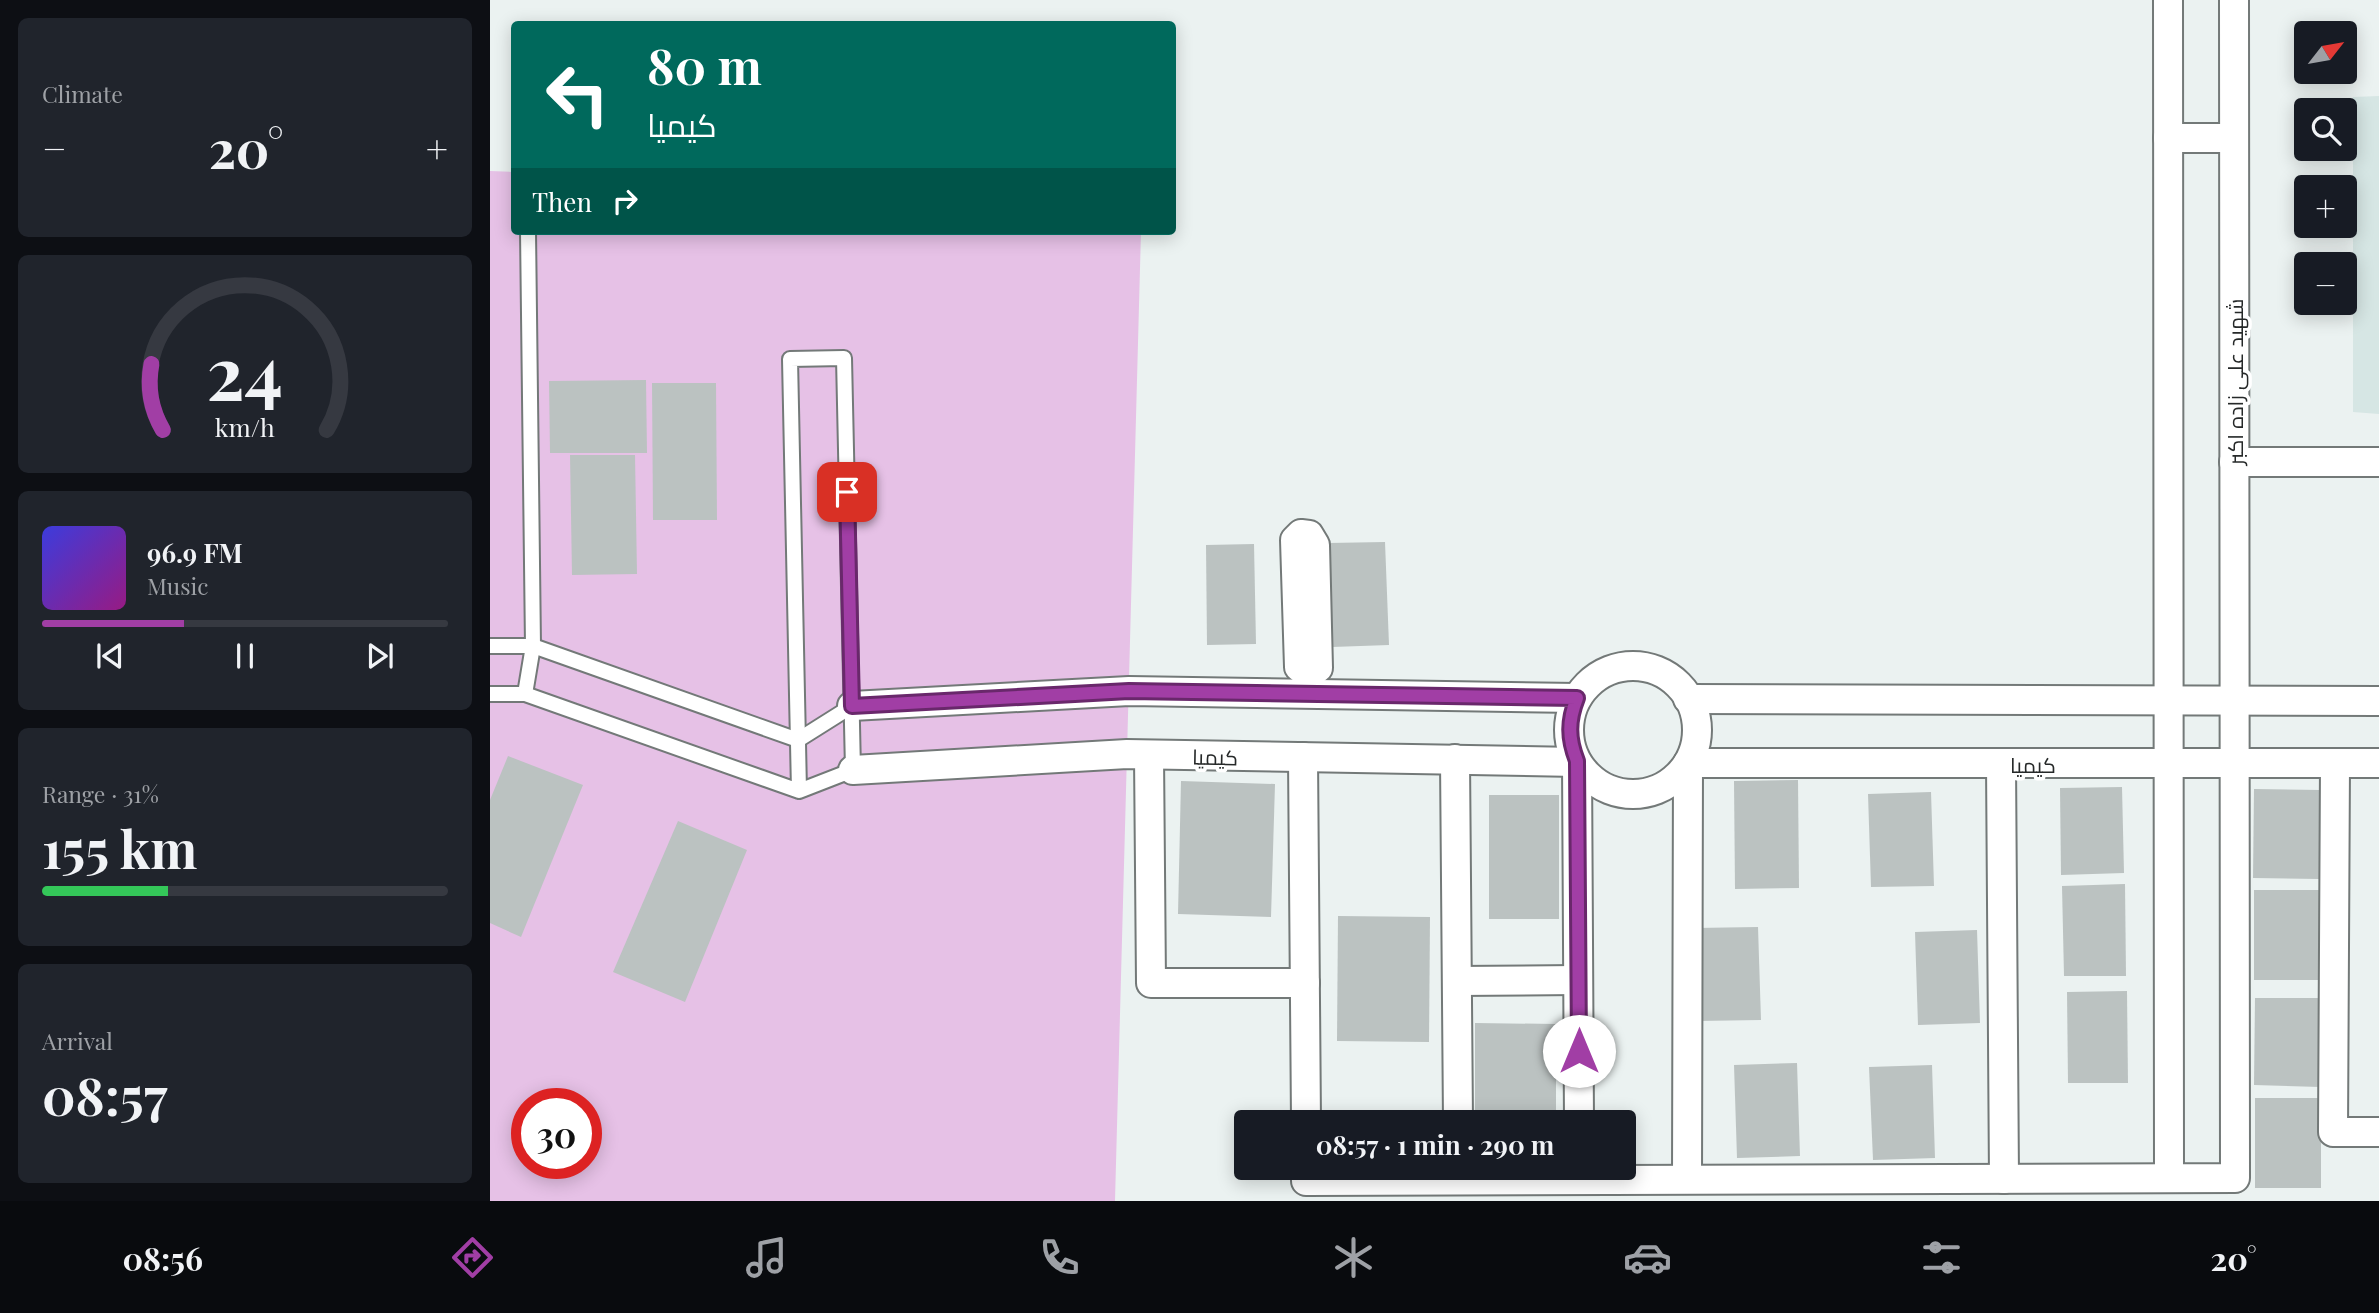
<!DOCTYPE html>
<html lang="en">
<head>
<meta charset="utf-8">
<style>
  :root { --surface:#171b24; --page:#20242c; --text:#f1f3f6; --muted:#9ea1a6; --line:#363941; --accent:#a13ea5 }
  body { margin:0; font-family:"Playfair Display",Cairo,serif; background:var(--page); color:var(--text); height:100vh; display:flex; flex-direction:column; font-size:26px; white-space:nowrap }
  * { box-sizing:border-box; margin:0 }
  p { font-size:23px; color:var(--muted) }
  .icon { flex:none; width:38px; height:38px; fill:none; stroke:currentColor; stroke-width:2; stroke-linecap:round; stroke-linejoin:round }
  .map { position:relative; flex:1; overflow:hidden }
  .drawer { display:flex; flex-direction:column; gap:18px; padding:18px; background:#0d0f14; width:490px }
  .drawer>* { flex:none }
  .banner { position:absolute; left:21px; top:21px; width:665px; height:214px; border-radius:7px; box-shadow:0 4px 18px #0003; background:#00695c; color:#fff; overflow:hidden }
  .needle { width:46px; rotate:59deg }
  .buttons { position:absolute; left:1804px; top:21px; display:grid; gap:14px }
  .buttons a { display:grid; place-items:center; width:63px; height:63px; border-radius:7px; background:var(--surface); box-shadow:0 4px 18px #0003; font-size:35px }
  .speed { position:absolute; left:21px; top:1088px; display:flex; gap:14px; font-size:35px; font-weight:700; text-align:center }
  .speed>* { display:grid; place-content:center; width:91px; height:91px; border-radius:50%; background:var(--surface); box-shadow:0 4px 18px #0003; line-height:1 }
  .speed .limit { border:10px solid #d22; background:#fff; color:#111 }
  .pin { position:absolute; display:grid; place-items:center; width:60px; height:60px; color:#fff; margin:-30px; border-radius:14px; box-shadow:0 4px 10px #0006 }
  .me { position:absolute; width:77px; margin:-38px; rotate:0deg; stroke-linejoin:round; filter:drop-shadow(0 0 5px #0008) }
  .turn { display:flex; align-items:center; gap:24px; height:147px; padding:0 21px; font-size:32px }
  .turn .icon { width:91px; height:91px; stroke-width:2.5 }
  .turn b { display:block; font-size:49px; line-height:60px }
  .then { display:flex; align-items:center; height:66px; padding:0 21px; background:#0003; gap:14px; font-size:26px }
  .big { font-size:52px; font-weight:700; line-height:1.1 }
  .drawer .widget { flex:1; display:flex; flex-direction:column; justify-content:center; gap:10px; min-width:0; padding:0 24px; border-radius:10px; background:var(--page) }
  .drawer .dial { align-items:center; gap:0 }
  .dial svg { height:182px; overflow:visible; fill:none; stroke:var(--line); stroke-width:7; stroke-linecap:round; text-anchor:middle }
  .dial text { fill:var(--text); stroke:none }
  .song { display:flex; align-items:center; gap:21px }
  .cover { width:84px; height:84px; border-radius:10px; background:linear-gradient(135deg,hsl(240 70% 55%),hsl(310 70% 35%)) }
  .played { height:7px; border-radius:4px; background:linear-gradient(90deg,var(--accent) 35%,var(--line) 35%) }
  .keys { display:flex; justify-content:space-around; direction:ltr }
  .heat { display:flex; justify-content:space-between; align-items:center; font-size:38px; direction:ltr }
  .charge { height:10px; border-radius:5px; background:linear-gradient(90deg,#34c759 31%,var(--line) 0) }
  .trip { position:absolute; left:744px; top:1110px; width:402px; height:70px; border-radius:7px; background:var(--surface); box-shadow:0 4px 18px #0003; font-weight:700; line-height:70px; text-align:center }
  .tabs { display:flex; height:112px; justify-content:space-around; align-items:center; background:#090b0e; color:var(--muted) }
  .tabs .icon { width:49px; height:49px }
  .tabs .active { color:var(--accent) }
  .tabs b { font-size:32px; color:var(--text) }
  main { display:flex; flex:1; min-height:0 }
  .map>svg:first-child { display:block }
  .built { fill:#d6e6e4 }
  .green { fill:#e6c1e6; fill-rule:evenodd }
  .building { fill:#bbc2c1 }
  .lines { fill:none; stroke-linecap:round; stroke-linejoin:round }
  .service-casing { stroke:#737978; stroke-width:18 }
  .minor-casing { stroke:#737978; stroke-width:32 }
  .service { stroke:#fff; stroke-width:14 }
  .minor { stroke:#fff; stroke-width:28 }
  .route-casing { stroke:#69286b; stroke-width:18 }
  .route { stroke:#a13ea5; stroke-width:12 }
  .labels { text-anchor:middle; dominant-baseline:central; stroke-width:7; stroke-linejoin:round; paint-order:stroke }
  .street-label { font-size:21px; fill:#262929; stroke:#fff }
</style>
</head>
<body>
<main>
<section class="drawer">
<div class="widget"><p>Climate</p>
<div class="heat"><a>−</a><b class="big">20°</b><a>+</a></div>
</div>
<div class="widget dial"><svg viewBox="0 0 100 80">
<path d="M14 69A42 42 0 1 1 86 69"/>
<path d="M14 69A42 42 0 0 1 9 40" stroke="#a13ea5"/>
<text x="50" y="56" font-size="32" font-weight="700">24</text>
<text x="50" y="72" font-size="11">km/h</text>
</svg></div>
<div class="widget">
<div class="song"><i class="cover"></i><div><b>96.9 FM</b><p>Music</p></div></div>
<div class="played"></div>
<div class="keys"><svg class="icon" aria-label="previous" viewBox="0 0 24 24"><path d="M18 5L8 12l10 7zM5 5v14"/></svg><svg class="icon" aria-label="pause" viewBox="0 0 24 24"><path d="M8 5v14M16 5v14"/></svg><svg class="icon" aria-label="next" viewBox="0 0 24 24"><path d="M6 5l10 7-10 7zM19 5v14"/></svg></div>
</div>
<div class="widget"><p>Range · 31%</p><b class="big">155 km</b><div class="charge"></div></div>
<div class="widget"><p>Arrival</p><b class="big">08:57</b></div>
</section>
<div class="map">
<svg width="1889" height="1201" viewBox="0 0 1889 1201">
  <rect width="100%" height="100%" fill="#ebf2f1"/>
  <!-- built -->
  <path class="built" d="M1889 96V414L1863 412V97Z"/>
  <!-- green -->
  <path class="green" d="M0 171 24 172V231H651L625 1201H0ZM37 1104H96V1164H37Z"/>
  <!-- building -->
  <g class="building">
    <path d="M156 380 157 453H60L59 381Z"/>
    <path d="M162 383H226L227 520H163Z"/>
    <path d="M80 455H145L147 574 82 575Z"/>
    <path d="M895 542 899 645 842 647 838 543Z"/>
    <path d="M764 544 766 644 717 645 716 545Z"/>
    <path d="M18 756 93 785 31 937 0 923V800Z"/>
    <path d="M1308 780 1309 888 1245 889 1244 781Z"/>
    <path d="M691 781 785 784 781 917 688 914Z"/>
    <path d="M1632 787 1634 873 1571 875 1570 788Z"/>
    <path d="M1764 789 1830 790 1829 879 1763 878Z"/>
    <path d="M1441 792 1444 886 1381 887 1378 794Z"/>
    <rect x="999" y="795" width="70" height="124"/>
    <path d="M188 821 257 850 195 1002 123 972Z"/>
    <path d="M1635 884 1636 976H1574L1572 886Z"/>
    <rect x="1764" y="890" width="66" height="90"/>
    <path d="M848 916 940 917 939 1042 847 1041Z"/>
    <path d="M1268 927 1271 1020 1208 1021 1205 928Z"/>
    <path d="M1487 930 1490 1023 1428 1025 1425 932Z"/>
    <path d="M1637 991 1638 1083H1578L1577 992Z"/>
    <path d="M1765 998H1831L1830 1087 1764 1085Z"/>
    <path d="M985 1023 1066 1024V1122H985Z"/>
    <path d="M1307 1063 1310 1156 1247 1158 1244 1065Z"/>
    <path d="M1442 1065 1445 1158 1383 1160 1379 1067Z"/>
    <rect x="1765" y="1098" width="66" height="90"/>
  </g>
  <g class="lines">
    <defs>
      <g id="service">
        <path d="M0 646H43L308 740 362 706"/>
        <path d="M0 694H35L309 791 363 770 354 358 300 359 309 791"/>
        <path d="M35 694 43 646 38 231"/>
      </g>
      <g id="minor">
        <path d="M1678 0 1679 1178"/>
        <path d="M1678 138H1744"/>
        <path d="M1744 462H1889"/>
        <path d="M811 534 819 535 825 545 828 668 819 675 809 667 805 540Z"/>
        <circle cx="1143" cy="730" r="64"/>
        <path d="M1198 699 1889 701"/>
        <path d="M362 706 639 691 1087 698"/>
        <path d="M659 755 661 983H815"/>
        <path d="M813 757 816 1122"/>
        <path d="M965 759 968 1122"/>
        <path d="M1511 763 1514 1179"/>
        <path d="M1845 764 1843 1132H1889"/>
        <path d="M363 770 637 754 1087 762 1089 1122"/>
        <path d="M967 981 1088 980"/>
        <path d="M816 1167V1181L1745 1178 1744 0"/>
        <path d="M1197 1179 1198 763H1889"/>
      </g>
    </defs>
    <!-- service casing -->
    <use href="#service" class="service-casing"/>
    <!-- minor casing -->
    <use href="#minor" class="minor-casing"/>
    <!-- service -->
    <use href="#service" class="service"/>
    <!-- minor -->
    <use href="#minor" class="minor"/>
  </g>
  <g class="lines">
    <defs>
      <path id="route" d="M357 492 362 706 639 691 1087 698C1078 721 1078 738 1087 761L1089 1051"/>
    </defs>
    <!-- route casing -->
    <use href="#route" class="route-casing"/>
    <!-- route -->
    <use href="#route" class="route"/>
  </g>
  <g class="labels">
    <!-- street labels -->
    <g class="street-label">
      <text transform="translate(1744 382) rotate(-90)">شهید علی زاده اکبر</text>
      <text transform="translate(725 756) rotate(1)">کیمیا</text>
      <text x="1543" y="764">کیمیا</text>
    </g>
  </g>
</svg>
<div class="buttons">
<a><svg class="needle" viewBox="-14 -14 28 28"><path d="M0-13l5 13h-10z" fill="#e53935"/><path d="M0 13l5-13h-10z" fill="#9ea1a6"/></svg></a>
<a><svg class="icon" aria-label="search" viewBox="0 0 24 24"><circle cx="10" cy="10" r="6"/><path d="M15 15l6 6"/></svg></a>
<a>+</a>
<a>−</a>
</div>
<div class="speed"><div class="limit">30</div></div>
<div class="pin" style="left:357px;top:492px;background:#d93025"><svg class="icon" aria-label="arrive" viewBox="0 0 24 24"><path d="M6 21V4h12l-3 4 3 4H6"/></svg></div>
<svg class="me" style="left:1089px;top:1051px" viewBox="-20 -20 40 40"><circle r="19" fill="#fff"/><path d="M0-13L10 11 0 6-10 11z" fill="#a13ea5"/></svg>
<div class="trip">08:57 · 1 min · 290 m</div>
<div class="banner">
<div class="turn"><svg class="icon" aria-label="left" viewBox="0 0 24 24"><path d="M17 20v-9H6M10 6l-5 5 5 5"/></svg><div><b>80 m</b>کیمیا</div></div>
<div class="then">Then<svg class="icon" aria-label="right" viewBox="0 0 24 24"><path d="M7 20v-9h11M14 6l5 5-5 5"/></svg></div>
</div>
</div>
</main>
<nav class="tabs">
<b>08:56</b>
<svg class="icon active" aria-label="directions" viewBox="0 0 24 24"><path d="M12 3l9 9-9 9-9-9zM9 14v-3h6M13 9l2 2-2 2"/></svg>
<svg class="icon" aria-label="music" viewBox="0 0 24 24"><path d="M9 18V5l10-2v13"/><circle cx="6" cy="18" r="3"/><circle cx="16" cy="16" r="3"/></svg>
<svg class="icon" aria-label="phone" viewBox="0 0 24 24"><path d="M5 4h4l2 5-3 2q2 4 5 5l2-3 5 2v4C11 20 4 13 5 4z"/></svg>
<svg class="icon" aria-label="climate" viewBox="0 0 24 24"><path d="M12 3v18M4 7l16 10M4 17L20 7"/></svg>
<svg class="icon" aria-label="car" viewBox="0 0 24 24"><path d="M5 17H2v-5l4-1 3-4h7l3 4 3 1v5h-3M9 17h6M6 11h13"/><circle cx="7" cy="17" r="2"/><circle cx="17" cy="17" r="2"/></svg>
<svg class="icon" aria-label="filters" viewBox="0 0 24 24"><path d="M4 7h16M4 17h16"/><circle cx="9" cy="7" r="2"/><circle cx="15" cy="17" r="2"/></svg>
<b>20°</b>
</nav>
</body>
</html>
